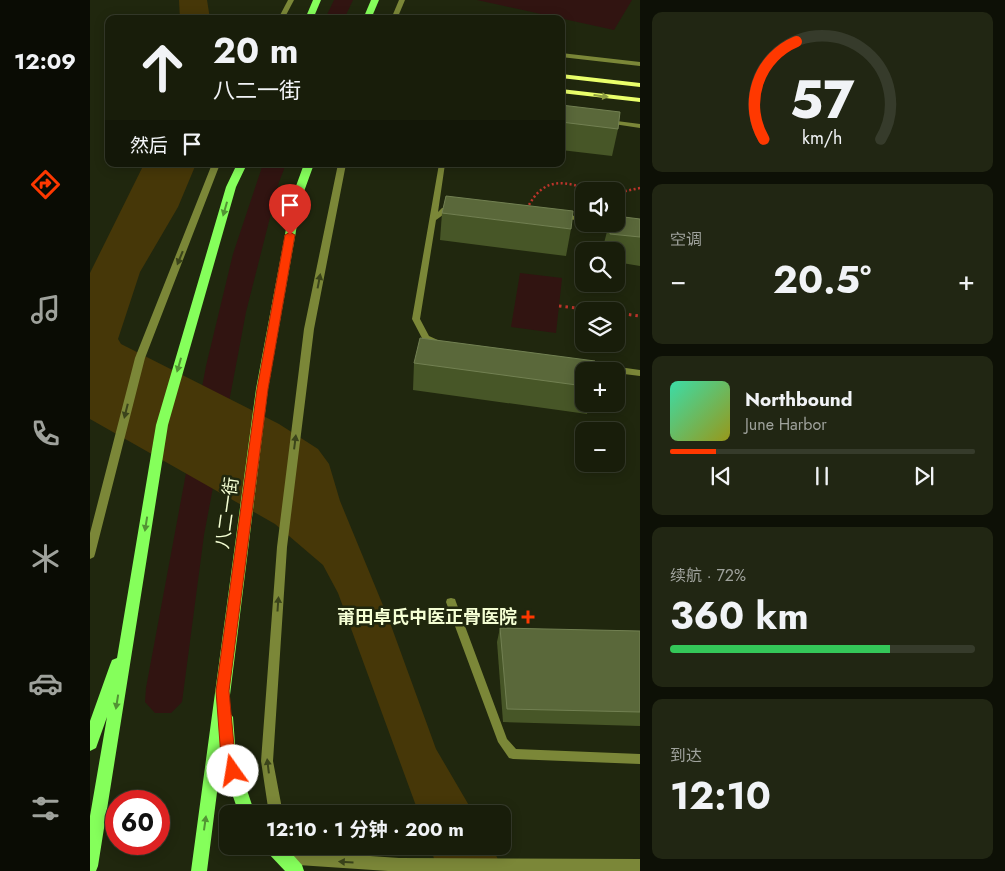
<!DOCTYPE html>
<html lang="zh">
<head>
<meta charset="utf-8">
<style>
  :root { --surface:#181d0a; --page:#212613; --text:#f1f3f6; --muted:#9fa29c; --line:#363b2b; --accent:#ff3800 }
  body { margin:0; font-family:Jost,"Noto Sans SC",sans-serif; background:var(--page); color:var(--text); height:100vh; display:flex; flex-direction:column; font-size:19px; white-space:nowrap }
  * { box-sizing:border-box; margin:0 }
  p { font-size:16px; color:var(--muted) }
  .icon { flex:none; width:28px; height:28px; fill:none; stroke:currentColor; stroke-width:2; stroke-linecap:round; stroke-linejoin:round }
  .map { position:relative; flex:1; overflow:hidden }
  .sheet { display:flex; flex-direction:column; gap:12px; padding:12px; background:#0d1006; width:365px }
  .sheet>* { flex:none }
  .banner { position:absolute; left:15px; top:15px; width:460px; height:152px; border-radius:10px; box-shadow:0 2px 12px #0003,0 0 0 1px var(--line); background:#181d0a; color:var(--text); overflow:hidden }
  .buttons { position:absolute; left:485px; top:182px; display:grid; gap:10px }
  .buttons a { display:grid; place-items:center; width:50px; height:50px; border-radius:10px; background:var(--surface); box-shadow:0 2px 12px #0003,0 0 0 1px var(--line); font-size:25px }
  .speed { position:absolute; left:15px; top:790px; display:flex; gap:10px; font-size:25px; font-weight:700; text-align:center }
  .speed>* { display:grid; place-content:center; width:65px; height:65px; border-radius:50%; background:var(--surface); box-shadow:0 2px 12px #0003,0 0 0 1px var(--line); line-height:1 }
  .speed .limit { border:8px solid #d22; background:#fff; color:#111 }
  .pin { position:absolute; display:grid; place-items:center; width:42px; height:42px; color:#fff; margin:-51px -21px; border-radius:50% 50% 50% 0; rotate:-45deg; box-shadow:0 0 5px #0007 }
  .pin .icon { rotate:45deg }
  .me { position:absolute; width:55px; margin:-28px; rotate:347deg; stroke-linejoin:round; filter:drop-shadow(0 0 4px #0008) }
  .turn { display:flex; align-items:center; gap:18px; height:105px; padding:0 25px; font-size:22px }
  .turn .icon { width:65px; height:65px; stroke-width:2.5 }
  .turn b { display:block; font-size:35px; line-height:42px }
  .then { display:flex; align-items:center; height:48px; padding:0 25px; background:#0003; gap:10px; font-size:19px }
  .big { font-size:38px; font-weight:700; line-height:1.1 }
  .sheet .tile { flex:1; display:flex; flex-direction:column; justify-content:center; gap:8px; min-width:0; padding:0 18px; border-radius:10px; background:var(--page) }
  .sheet .dial { align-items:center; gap:0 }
  .dial svg { height:130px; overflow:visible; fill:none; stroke:var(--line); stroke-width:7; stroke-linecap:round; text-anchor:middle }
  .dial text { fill:var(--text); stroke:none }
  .song { display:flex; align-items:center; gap:15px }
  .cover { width:60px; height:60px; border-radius:8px; background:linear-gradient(135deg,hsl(160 70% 55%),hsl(60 70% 35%)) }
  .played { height:5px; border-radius:2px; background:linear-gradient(90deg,var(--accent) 15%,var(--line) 15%) }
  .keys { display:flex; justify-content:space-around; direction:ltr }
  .heat { display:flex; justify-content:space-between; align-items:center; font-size:28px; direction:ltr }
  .charge { height:8px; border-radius:4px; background:linear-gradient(90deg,#34c759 72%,var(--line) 0) }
  .trip { position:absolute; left:129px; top:805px; width:292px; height:50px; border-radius:10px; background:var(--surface); box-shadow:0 2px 12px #0003,0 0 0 1px var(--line); font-weight:700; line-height:50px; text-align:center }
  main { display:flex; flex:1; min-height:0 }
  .tab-bar { display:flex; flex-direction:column; width:90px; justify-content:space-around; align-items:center; background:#0a0c04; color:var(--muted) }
  .tab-bar .icon { width:35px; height:35px }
  .tab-bar .selected { color:var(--accent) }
  .tab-bar b { font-size:22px; color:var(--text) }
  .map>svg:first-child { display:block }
  .green { fill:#311411 }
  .water { fill:#463708 }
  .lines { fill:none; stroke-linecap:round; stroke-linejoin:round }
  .path-far1 { stroke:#bc342b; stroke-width:2.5; stroke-dasharray:2 2.5; stroke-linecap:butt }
  .path { stroke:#bc342b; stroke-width:3; stroke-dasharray:2.5 4; stroke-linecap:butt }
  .lane { fill:#7b8738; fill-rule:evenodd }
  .street { fill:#7b8738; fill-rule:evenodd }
  .secondary { fill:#eaff6b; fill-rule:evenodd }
  .primary { fill:#85ff5b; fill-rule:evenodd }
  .wall { fill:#475627 }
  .building { fill:#5a683a; stroke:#728052 }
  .oneway { fill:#8f9e41 }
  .oneway2 { fill:#529334 }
  .oneway3 { fill:#3b441b }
  .route { fill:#ff3800; stroke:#a62400 }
  .poi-dot { fill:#ff3800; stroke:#20270e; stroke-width:2 }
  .labels { text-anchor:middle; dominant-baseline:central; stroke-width:5; stroke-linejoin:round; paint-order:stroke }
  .street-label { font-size:18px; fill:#f5ffd4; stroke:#20270e }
  .poi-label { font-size:18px; font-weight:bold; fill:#f5ffd4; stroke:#20270e; text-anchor:end }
</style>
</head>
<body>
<main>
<nav class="tab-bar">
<b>12:09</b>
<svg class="icon selected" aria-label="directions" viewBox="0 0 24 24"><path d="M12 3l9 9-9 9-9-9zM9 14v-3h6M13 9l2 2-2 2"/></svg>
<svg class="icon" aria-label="music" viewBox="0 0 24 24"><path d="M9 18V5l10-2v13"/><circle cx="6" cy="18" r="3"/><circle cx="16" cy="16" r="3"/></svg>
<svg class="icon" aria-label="phone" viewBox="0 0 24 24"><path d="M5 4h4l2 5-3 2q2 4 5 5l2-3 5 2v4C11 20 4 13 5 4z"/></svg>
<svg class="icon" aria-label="climate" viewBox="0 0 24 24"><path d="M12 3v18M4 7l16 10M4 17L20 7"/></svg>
<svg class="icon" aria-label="car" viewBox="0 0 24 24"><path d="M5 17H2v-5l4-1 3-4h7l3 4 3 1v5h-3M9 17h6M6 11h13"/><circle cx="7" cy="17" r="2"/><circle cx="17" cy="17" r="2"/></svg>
<svg class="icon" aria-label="filters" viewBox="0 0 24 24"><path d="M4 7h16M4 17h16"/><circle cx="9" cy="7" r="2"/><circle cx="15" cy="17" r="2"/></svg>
</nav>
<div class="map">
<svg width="550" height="871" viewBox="0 0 550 871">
  <rect width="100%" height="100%" fill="#20270e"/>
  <!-- green -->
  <g class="green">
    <path d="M244 0H263L254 19H235Z"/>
    <path d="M387 0H542L524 30Z"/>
    <path d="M173 164H196L189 182 156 312 114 535 92 702 81 713H65L55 702 56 688 116 366 143 254Z"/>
    <path d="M430 273 472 278 466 333 421 327Z"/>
  </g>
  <!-- water -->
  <g class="water">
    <path d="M89 0H117L120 19H90Z"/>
    <path d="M54 164H106L88 207 50 272 28 339 31 344 189 424 228 449 239 464 250 501 299 620 346 749 384 814H329L248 593 233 565 185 524 0 419V273Z"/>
    <path d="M340 846H402L413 871H348Z"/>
  </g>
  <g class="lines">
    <!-- path-far1 -->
    <g class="path-far1">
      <path d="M526 193 550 188"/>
      <path d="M437 209C454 174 476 182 505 191"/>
    </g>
    <!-- path -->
    <g class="path">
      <path d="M469 306 513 311"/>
      <path d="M526 313 550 316"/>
    </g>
    <!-- lane -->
    <g class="lane">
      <path d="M471 53 550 62V66L471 57Z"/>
      <path d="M519 120 550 124V128L517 123V121Z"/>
      <path d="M349 164H355L348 212 352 208 362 207 366 209 365 211 357 212 346 220 330 319 339 336 350 341 351 343 347 346 333 340 322 319Z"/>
      <path d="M469 214 494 217V221L469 218Z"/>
      <path d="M493 362 550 370V376L526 373V371H516L490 367 489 365 490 363Z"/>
      <path d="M361 598 365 599 366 602 417 739 426 749 550 754V764L423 759 419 758 408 742 356 602 357 599Z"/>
    </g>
    <!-- street -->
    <g class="street">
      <path d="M198 0H204L194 19H188Z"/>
      <path d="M309 0H315L307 19H301Z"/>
      <path d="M122 164H130L55 358 5 554 4 557 0 559V533L45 358Z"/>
      <path d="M248 164H256L224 329 197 547 183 761 193 814H179L171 761 187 547 214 329Z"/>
      <path d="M193 850 309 858 550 859V871H298L193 864 188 862 186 857 188 852Z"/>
    </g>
    <!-- secondary -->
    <g class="secondary">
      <path d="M471 74 550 83V87L471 78Z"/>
      <path d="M471 89 550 98V102L471 93Z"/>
    </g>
    <!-- primary -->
    <g class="primary">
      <path d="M223 0H231L223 19H215Z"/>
      <path d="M281 0H289L281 19H273Z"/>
      <path d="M147 164H157L146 187 78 425 8 866 6 871H0V816L17 717 6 748 0 751V721L20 665 22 660 27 658 66 425 136 187Z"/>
      <path d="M214 164H224L212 197 178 389 138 711 143 717 146 757 165 814H149L131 761 117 871H101L166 389 202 197Z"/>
      <path d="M175 846H195L212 865 214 871H195L177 852Z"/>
    </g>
  </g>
  <!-- wall -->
  <g class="wall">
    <path d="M471 105 528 129 522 156 471 150Z"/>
    <path d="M352 213 481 229 476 256 350 240Z"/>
    <path d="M550 219V266L526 262V251H514V243L519 224H526Z"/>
    <path d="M324 363 494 371V404H499L497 414 323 390Z"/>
    <path d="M410 628 550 631V726L413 722 407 642Z"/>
  </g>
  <!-- building -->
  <g class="building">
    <path d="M471 105 530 112 528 129 471 122Z"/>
    <path d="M356 196 483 211 481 229 352 213Z"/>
    <path d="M526 216 550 219V237L520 234V224H526Z"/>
    <path d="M330 338 505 361V371H494V386L324 363Z"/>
    <path d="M410 628 550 631V712L417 709Z"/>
  </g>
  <!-- one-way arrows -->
  <defs><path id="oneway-solid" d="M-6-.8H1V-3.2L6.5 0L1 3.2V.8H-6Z" transform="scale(1.25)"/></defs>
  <use class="oneway" href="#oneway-solid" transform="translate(511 96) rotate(7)"/>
  <g class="oneway2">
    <use href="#oneway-solid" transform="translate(135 209) rotate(106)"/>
    <use href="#oneway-solid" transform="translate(89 365) rotate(106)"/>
    <use href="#oneway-solid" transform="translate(56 524) rotate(99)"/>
    <use href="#oneway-solid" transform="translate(27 702) rotate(99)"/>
    <use href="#oneway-solid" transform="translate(115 823) rotate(-82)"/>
  </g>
  <g class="oneway3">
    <use href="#oneway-solid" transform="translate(90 258) rotate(112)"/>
    <use href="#oneway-solid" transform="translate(229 281) rotate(-79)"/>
    <use href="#oneway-solid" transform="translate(36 411) rotate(104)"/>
    <use href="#oneway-solid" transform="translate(205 442) rotate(-83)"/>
    <use href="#oneway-solid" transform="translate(188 604) rotate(-86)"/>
    <use href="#oneway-solid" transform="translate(178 766) rotate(-97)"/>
    <use href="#oneway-solid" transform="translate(256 862) rotate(-177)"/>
  </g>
  <!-- route -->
  <path class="route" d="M200 232 205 235 178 389 139 691 145 757 150 771 148 776 143 778 137 776 131 757 126 691 167 389 195 235Z"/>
  <!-- markers -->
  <path class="poi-dot" d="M435.5 609.5h5v5h5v5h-5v5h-5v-5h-5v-5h5z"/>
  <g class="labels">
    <!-- street labels -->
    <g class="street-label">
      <text transform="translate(137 513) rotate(-82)">八二一街</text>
    </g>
    <!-- poi labels -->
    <g class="poi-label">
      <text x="427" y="617">莆田卓氏中医正骨医院</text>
    </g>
  </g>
</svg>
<div class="buttons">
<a><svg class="icon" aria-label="sound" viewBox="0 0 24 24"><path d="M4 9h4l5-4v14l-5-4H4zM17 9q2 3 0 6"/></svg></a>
<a><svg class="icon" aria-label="search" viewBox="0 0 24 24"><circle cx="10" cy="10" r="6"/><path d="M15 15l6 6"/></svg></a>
<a><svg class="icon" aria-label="layers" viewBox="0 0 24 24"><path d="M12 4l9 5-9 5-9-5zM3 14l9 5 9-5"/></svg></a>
<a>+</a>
<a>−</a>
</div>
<div class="speed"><div class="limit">60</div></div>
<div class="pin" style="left:200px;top:235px;background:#d93025"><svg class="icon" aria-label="arrive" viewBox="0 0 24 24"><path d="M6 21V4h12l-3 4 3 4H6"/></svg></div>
<svg class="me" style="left:143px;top:771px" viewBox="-20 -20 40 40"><circle r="19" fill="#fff"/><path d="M0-13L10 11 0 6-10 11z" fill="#ff3800"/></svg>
<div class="trip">12:10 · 1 分钟 · 200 m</div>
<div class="banner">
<div class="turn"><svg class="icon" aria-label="ahead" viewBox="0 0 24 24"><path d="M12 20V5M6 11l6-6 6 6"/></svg><div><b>20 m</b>八二一街</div></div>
<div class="then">然后<svg class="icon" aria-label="arrive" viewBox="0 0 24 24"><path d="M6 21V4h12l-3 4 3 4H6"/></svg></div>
</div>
</div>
<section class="sheet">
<div class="tile dial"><svg viewBox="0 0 100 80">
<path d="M14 69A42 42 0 1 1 86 69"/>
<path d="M14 69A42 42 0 0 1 34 9" stroke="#ff3800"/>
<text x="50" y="56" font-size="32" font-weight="700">57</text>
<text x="50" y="72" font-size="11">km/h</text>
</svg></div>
<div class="tile"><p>空调</p>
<div class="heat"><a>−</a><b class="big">20.5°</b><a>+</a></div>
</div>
<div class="tile">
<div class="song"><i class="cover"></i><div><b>Northbound</b><p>June Harbor</p></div></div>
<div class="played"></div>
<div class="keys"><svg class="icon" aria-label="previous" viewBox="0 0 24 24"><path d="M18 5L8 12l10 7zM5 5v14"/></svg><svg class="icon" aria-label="pause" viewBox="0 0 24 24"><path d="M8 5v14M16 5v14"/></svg><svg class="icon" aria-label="next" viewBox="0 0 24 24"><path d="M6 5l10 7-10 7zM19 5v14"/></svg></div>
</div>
<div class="tile"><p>续航 · 72%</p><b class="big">360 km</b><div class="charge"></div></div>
<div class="tile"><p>到达</p><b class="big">12:10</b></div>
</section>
</main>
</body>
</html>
